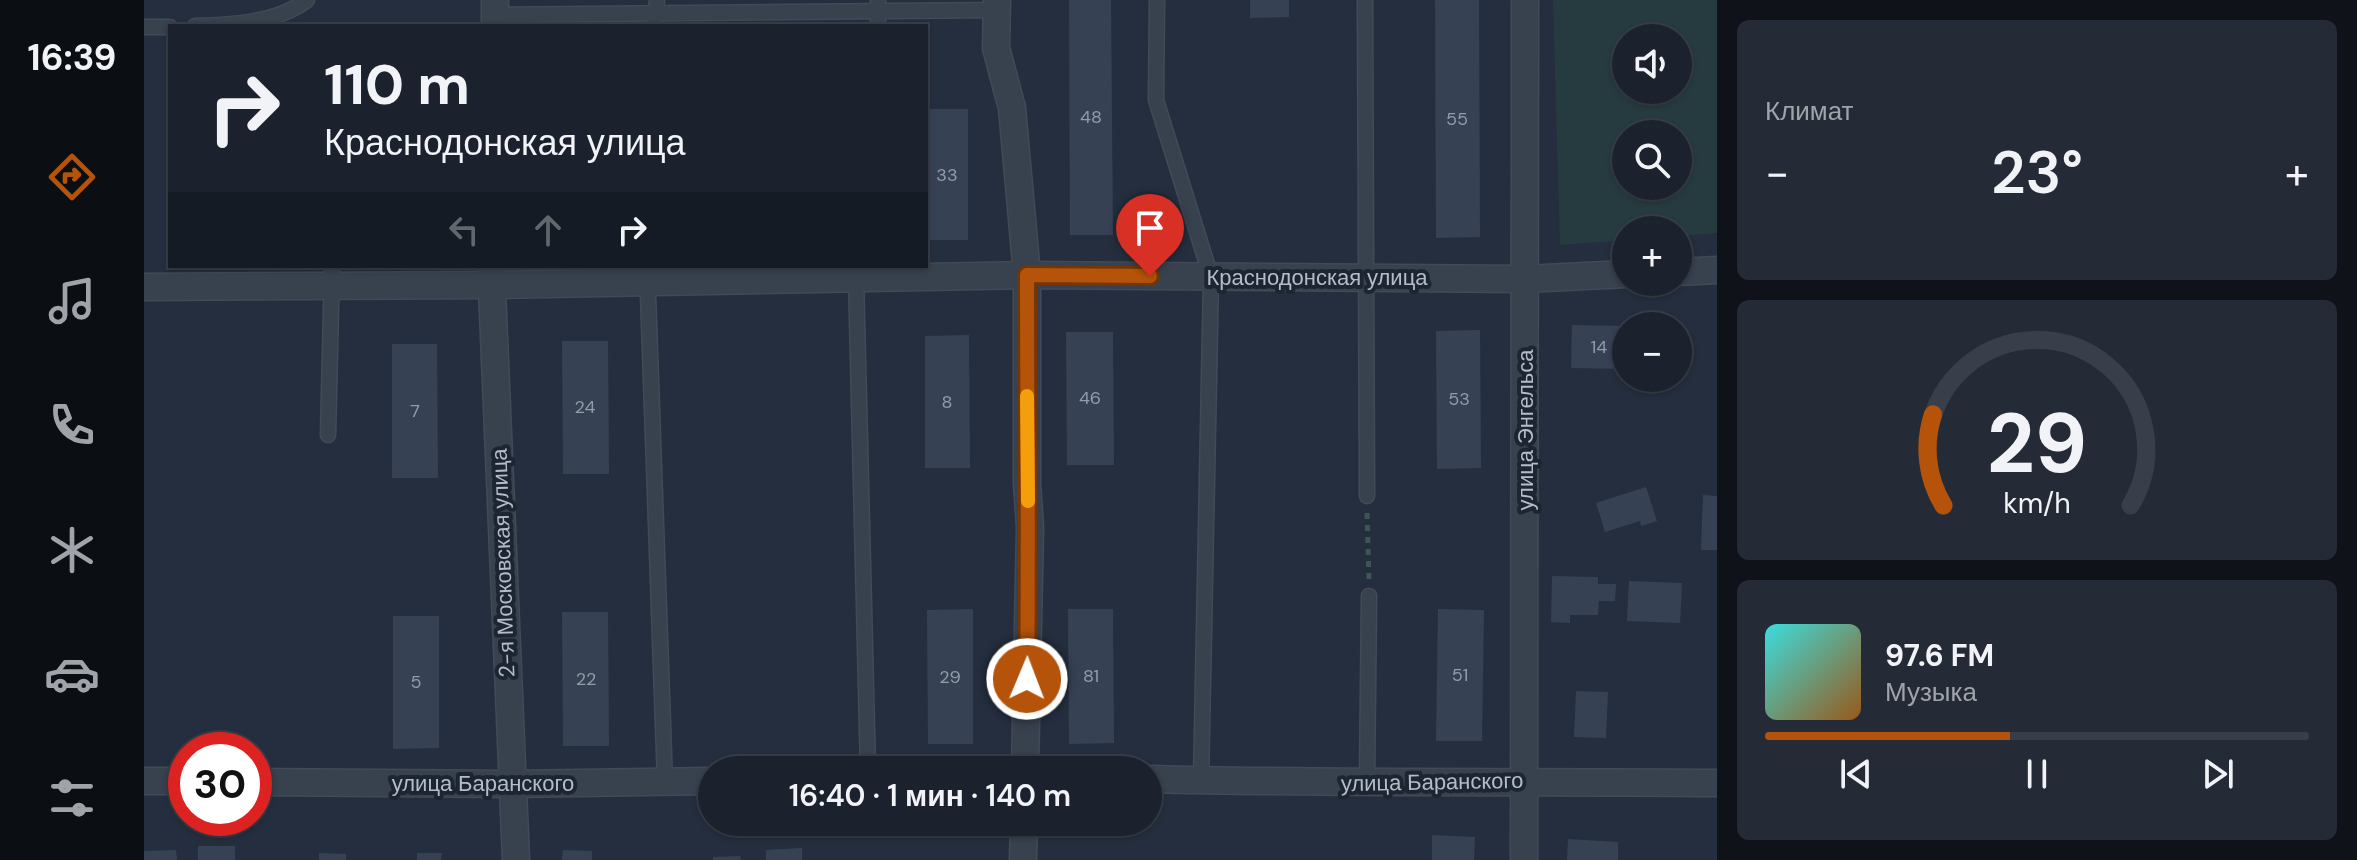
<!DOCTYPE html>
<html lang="ru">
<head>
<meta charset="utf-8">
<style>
  :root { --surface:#1b222e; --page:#242a36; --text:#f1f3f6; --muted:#a0a4aa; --line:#393f4a; --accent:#b45309 }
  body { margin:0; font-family:"DM Sans",sans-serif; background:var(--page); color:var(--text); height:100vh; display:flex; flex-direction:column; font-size:30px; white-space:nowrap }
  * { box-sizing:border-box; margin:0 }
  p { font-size:26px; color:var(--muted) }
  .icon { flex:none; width:44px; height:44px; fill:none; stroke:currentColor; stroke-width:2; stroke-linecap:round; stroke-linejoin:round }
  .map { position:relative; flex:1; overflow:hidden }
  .panel { display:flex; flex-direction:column; gap:20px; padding:20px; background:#0f1319; width:640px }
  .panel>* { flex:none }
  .hud { position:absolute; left:24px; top:24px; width:760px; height:244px; border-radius:0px; box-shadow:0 2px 6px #0004,0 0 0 2px var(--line); background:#1b222e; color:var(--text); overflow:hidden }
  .buttons { position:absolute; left:1468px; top:24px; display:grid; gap:16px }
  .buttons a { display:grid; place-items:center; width:80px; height:80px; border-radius:50%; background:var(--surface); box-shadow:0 2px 6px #0004,0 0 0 2px var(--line); font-size:40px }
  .speed { position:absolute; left:24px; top:732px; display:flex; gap:16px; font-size:40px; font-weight:700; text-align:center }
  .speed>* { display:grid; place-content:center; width:104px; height:104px; border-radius:50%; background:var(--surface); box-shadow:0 2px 6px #0004,0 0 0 2px var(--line); line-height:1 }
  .speed .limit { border:12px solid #d22; background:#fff; color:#111 }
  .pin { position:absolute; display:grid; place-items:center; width:68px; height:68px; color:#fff; margin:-82px -34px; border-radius:50% 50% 50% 0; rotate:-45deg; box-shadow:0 0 8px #0007 }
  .pin .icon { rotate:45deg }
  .me { position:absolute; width:88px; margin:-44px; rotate:1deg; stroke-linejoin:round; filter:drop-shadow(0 0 6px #0008) }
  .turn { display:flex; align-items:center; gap:28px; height:168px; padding:0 24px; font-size:36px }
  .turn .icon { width:104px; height:104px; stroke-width:2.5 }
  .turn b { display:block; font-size:56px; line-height:68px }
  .lanes { display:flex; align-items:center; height:76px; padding:0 24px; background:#0003; justify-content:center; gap:40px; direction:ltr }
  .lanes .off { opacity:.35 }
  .big { font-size:60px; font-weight:600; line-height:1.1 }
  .panel .widget { flex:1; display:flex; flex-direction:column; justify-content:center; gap:12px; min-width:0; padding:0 28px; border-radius:12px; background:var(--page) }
  .panel .dial { align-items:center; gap:0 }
  .dial svg { height:208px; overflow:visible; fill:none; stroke:var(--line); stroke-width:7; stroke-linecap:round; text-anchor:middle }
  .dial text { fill:var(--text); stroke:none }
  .song { display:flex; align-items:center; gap:24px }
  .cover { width:96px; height:96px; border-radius:12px; background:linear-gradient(135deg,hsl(180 70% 55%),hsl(30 70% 35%)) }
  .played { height:8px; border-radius:4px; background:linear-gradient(90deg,var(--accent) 45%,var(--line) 45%) }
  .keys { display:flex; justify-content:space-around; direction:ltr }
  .heat { display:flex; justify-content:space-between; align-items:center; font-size:44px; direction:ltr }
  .trip { position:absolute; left:554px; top:756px; width:464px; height:80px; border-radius:40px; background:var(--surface); box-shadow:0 2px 6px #0004,0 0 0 2px var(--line); font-weight:600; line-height:80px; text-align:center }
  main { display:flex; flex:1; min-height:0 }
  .tabs { display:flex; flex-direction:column; width:144px; justify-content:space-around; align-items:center; background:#0b0e12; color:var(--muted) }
  .tabs .icon { width:56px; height:56px }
  .tabs .active { color:var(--accent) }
  .tabs b { font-size:36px; color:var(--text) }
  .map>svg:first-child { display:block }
  .green { fill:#263b3f; fill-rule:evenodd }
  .building { fill:#364254 }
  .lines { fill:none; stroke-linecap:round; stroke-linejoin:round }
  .lane-casing { stroke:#414a57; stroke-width:17 }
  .street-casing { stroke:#414a57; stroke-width:29 }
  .path { stroke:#3f5457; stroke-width:5; stroke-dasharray:6 6; stroke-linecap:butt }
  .lane { stroke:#38414e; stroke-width:14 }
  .street { stroke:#38414e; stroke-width:26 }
  .route-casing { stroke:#753606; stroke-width:20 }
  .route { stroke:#b45309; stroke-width:14 }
  .slow { stroke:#f59e0b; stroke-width:14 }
  .labels { text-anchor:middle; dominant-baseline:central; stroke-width:8; stroke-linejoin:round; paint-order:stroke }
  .number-label { font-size:18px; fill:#929caa }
  .street-label { font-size:22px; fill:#b4bcc9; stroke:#1d2533 }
</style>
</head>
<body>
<main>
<nav class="tabs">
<b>16:39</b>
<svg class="icon active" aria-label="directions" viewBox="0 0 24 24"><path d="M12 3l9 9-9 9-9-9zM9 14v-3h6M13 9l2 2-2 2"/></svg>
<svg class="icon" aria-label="music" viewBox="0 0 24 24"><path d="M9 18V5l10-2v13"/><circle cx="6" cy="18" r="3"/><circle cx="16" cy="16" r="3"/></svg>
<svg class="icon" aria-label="phone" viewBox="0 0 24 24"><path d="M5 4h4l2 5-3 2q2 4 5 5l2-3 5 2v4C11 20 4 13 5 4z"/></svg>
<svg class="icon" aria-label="climate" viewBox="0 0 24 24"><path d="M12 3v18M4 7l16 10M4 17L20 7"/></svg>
<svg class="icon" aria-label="car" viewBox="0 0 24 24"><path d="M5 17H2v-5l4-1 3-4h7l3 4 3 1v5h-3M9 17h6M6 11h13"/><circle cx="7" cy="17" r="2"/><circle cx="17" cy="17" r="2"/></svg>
<svg class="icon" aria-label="filters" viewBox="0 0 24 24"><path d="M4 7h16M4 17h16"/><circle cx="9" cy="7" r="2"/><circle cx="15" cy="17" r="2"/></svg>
</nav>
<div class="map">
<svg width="1573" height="860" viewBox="0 0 1573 860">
  <rect width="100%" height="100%" fill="#242e3e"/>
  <!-- green -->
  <path class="green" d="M1409 0H1573V233L1534 236V230H1482V240L1416 245ZM1482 38H1534V90H1482ZM1482 134H1534V186H1482Z"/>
  <!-- building -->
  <g class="building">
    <path d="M925 0H967L969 235H926Z"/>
    <path d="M1106 0H1145V17L1106 18Z"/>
    <path d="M1291 0H1335L1336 237 1292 238Z"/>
    <rect x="782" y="109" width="42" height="131"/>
    <path d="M1428 325 1482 326V369L1427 368Z"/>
    <path d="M1336 330 1337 468 1293 469 1292 331Z"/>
    <path d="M922 332H969L970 465H923Z"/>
    <path d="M825 335 826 468H781V336Z"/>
    <path d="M418 341H464L465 474H419Z"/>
    <path d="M248 344H293L294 478H248Z"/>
    <path d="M1502 487 1513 521 1497 526 1496 521 1461 532 1452 503Z"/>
    <path d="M1559 495 1573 496V550H1557Z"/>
    <path d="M1408 576 1454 577V584H1472L1471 601H1455L1454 615H1426V623L1407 622Z"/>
    <path d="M1485 581 1538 583 1536 623 1483 621Z"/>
    <path d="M829 609V744H784L783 610Z"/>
    <path d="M924 609H969L970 743 925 744Z"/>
    <path d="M1294 609 1340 610 1338 741H1292Z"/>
    <path d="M418 612H464L465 746H419Z"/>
    <path d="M249 616H295V748L249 749Z"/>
    <path d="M1432 691 1464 692 1462 738 1430 737Z"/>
    <path d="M1288 835 1331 837 1330 860H1288Z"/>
    <path d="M1424 839 1474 842V860H1423Z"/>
    <rect x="54" y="846" width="37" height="14"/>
    <path d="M658 848V860H622V850Z"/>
    <path d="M32 850 33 860H0V851Z"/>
    <path d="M419 850 448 851V860H418Z"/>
    <path d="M175 853 202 854V860H175Z"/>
    <path d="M273 853H298L297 860H273Z"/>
    <path d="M596 856 597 860H569V857Z"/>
  </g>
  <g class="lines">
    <defs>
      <g id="lane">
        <path d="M734 0V26"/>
        <path d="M1013 0 1012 100 1067 277 1057 781"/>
        <path d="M1221 0 1223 496"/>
        <path d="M351 15 853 10"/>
        <path d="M51 26C88 25 133 23 163 0"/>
        <path d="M510 26 513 0"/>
        <path d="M0 27H26"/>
        <path d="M503 266 521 782"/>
        <path d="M712 278 724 770"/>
        <path d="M184 435 188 266"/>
        <path d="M1223 783 1225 596"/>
      </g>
      <g id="street">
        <path d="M853 0 852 48 868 108 883 275V483L886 527 881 770"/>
        <path d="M351 26V0"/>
        <path d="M347 266 372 860"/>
        <path d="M1534 272 1573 270"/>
        <path d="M0 287 347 285 883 275 1381 279 1482 274"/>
        <path d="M1004 779C1194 784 1383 781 1573 783"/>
        <path d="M0 781H42"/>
        <path d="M110 782 368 784 568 781"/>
        <path d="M879 860 880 822"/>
        <path d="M1380 860 1381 0"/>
      </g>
    </defs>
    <!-- lane casing -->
    <use href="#lane" class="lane-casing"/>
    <!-- street casing -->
    <use href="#street" class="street-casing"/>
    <!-- path -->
    <path class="path" d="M1223 513 1225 579"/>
    <!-- lane -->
    <use href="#lane" class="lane"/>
    <!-- street -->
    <use href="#street" class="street"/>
  </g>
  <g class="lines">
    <defs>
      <path id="route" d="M883 679C885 544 883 410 883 275L1006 276"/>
    </defs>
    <!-- route casing -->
    <use href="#route" class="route-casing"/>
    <!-- route -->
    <use href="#route" class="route"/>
    <!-- slow -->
    <path class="slow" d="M883 396 884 501"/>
  </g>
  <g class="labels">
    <!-- number labels -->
    <g class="number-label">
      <text x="947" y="117">48</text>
      <text x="1313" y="119">55</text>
      <text x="803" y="175">33</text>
      <text x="1455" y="347">14</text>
      <text x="946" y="398">46</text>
      <text x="1315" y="399">53</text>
      <text x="803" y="402">8</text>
      <text x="441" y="407">24</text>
      <text x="271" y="411">7</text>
      <text x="1316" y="675">51</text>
      <text x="947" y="676">81</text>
      <text x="806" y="677">29</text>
      <text x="442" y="679">22</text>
      <text x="272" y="682">5</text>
    </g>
    <!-- street labels -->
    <g class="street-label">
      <text x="1173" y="277">Краснодонская улица</text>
      <text transform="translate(1381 430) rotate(-90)">улица Энгельса</text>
      <text transform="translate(359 563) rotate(-92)">2-я Московская улица</text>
      <text transform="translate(1288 782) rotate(-1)">улица Баранского</text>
      <text x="339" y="783">улица Баранского</text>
    </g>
  </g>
</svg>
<div class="buttons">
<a><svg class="icon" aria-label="sound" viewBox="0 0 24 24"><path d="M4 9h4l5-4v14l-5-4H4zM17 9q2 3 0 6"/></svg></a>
<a><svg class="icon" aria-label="search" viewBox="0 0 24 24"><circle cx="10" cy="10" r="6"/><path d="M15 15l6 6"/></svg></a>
<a>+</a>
<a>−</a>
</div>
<div class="speed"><div class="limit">30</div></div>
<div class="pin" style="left:1006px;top:276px;background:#d93025"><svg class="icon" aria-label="arrive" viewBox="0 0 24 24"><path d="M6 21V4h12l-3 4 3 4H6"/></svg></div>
<svg class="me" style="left:883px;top:679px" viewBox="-20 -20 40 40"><circle r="17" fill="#b45309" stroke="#fff" stroke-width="3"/><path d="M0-11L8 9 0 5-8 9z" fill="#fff"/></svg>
<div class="trip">16:40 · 1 мин · 140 m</div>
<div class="hud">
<div class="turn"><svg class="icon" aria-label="right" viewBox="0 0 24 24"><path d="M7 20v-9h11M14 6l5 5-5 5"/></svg><div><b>110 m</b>Краснодонская улица</div></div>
<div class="lanes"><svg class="icon off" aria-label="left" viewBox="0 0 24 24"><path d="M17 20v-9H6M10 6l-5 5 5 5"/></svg><svg class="icon off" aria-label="ahead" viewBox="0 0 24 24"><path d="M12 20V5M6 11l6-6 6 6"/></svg><svg class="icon" aria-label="right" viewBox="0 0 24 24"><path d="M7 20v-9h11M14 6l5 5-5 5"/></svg></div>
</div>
</div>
<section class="panel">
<div class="widget"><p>Климат</p>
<div class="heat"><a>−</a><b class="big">23°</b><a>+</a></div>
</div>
<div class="widget dial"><svg viewBox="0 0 100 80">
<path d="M14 69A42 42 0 1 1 86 69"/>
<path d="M14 69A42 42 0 0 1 10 34" stroke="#b45309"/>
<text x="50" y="56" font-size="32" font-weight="700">29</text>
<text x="50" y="72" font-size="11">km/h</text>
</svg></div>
<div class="widget">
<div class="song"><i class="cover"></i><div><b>97.6 FM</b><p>Музыка</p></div></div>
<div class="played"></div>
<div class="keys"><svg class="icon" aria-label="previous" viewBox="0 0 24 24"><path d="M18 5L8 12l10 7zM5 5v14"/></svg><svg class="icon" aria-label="pause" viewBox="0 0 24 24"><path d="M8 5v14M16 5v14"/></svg><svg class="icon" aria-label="next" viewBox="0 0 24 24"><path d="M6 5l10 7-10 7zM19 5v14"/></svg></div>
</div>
</section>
</main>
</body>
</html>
